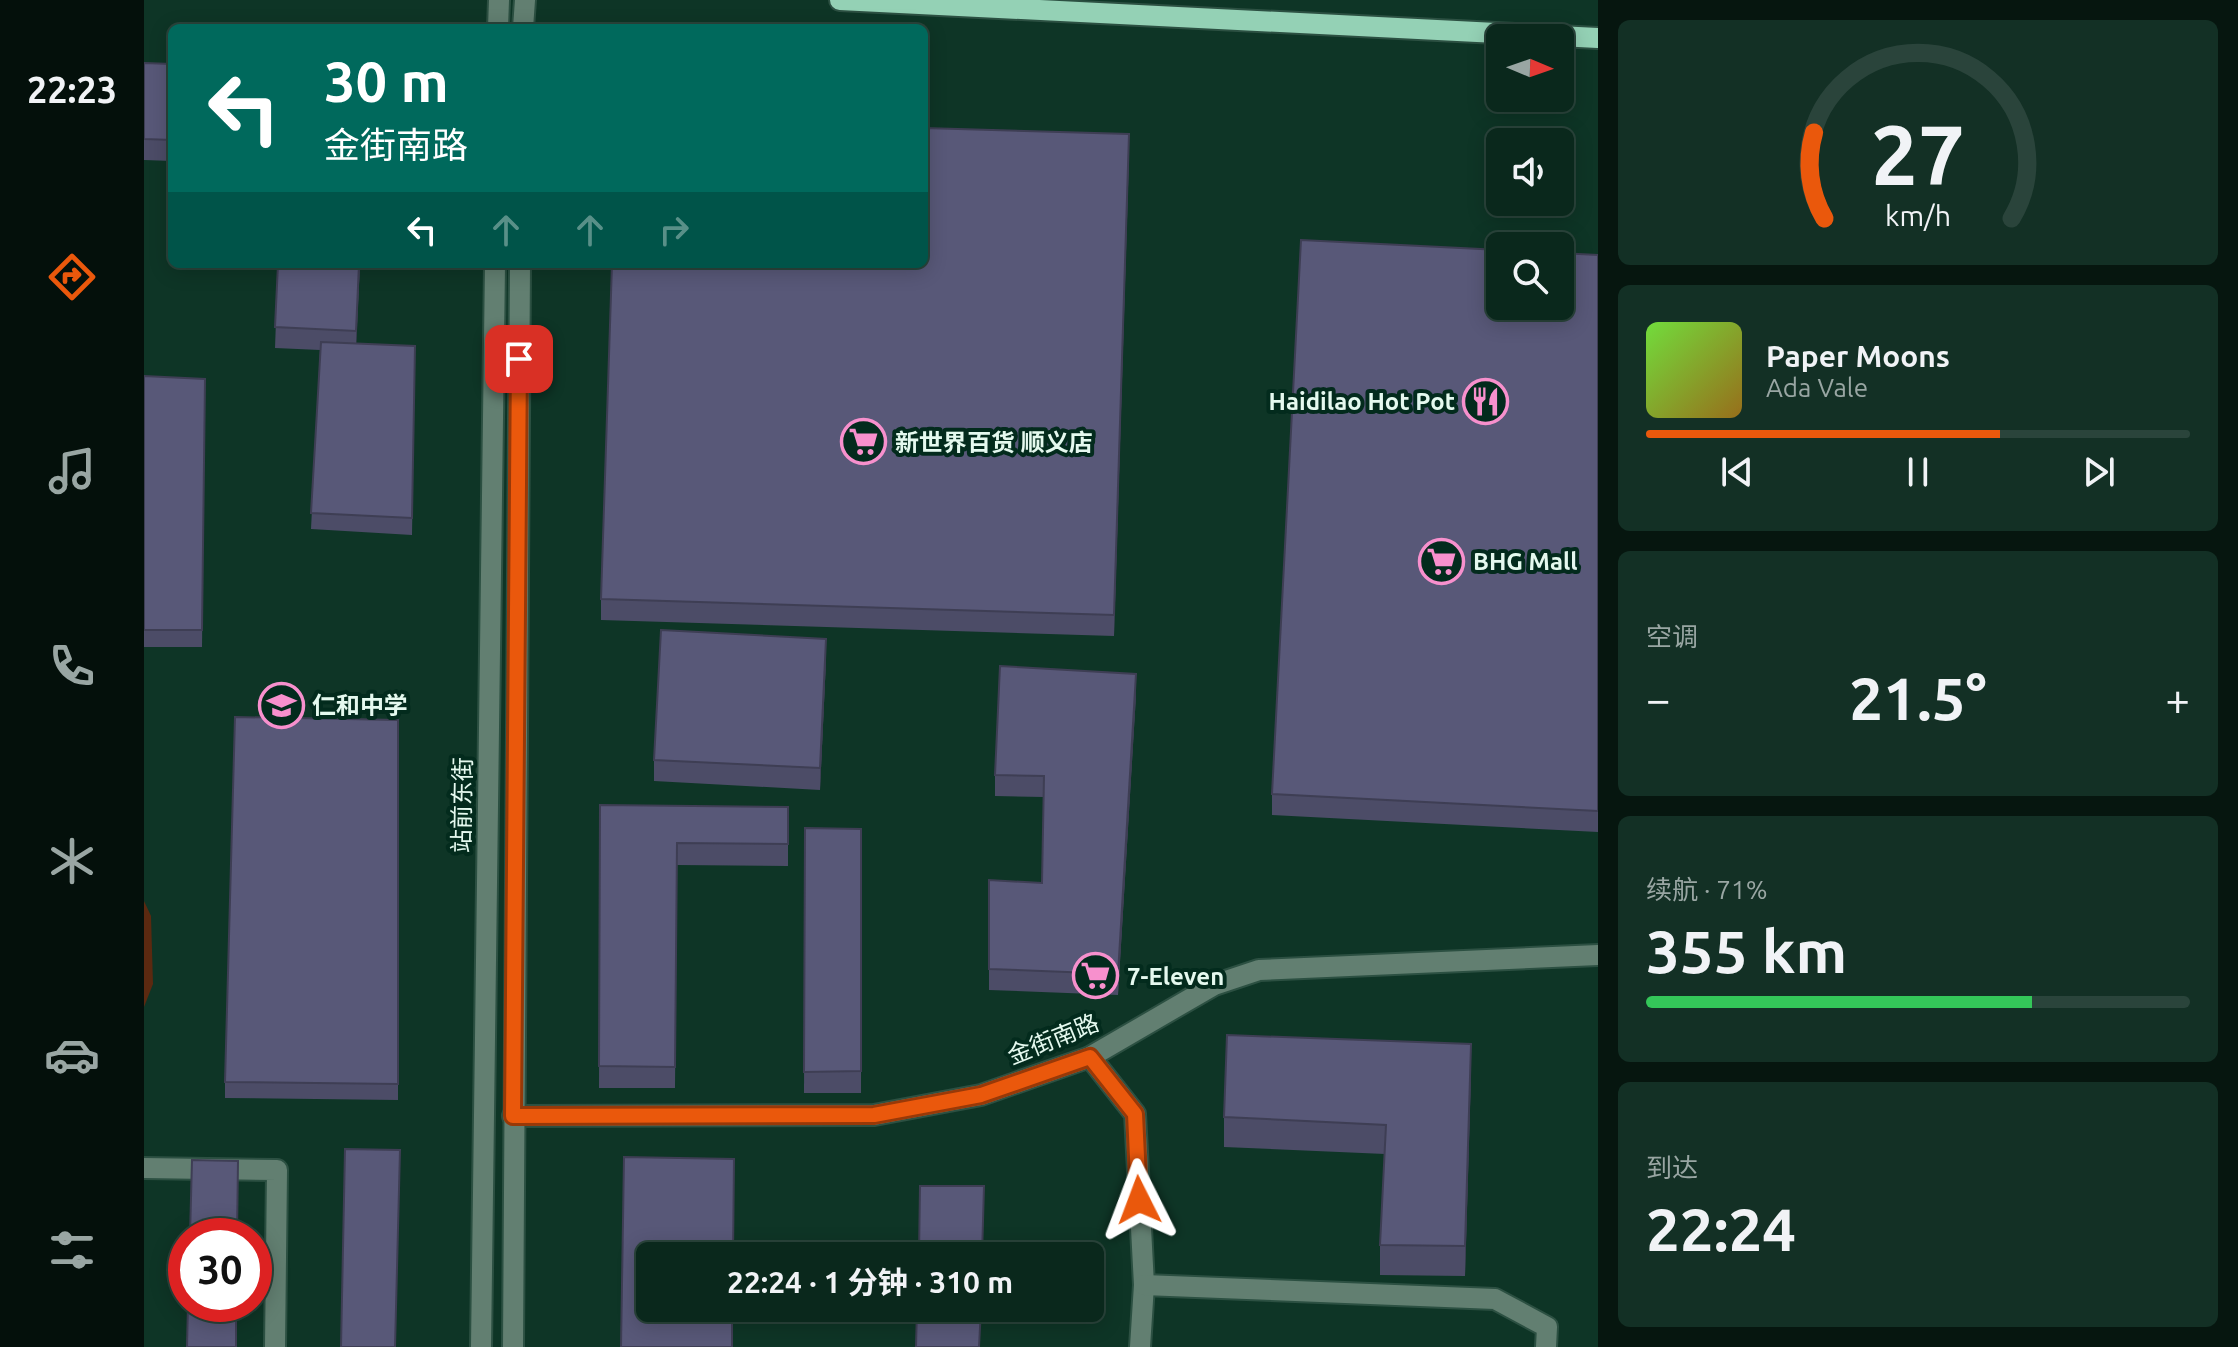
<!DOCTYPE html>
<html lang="zh">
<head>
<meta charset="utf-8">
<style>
  :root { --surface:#0a281c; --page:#133025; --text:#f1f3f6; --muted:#99a6a3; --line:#2a443b; --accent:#ea580c }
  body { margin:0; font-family:Ubuntu,"Noto Sans SC",sans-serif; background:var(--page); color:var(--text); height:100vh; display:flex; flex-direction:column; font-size:30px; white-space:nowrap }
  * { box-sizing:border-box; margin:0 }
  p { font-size:26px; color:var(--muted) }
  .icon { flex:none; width:44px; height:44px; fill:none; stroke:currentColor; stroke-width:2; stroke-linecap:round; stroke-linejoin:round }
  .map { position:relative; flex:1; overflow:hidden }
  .sheet { display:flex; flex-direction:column; gap:20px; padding:20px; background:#06160f; width:640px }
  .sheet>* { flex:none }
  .guide { position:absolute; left:24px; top:24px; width:760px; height:244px; border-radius:12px; box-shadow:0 4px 20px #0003,0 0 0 2px var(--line); background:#00695c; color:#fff; overflow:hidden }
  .needle { width:52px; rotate:92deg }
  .controls { position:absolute; left:1342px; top:24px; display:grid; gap:16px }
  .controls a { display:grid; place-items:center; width:88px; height:88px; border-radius:12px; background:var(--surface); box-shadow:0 4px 20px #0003,0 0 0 2px var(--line); font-size:40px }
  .speed { position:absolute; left:24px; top:1218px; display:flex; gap:16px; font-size:40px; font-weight:700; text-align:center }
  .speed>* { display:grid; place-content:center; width:104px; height:104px; border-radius:50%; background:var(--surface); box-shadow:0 4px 20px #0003,0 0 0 2px var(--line); line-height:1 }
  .speed .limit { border:12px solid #d22; background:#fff; color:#111 }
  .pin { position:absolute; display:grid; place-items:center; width:68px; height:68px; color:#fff; margin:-34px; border-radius:16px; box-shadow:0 4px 12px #0006 }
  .me { position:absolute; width:88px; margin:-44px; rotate:357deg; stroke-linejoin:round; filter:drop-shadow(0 0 6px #0008) }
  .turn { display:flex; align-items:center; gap:28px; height:168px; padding:0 24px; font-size:36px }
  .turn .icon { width:104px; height:104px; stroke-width:2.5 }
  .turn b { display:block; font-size:56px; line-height:68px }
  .lanes { display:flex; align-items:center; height:76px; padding:0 24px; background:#0003; justify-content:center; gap:40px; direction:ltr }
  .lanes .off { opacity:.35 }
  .big { font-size:60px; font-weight:700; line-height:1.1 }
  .sheet .tile { flex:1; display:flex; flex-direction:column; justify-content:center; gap:12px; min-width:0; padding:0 28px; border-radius:12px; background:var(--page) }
  .sheet .dial { align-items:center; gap:0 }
  .dial svg { height:208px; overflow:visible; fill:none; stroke:var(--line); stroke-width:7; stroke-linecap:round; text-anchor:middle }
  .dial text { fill:var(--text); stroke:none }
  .song { display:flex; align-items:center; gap:24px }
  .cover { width:96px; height:96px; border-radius:12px; background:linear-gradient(135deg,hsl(100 70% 55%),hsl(40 70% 35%)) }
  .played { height:8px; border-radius:4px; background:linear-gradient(90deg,var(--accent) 65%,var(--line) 65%) }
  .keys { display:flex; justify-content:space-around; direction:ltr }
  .heat { display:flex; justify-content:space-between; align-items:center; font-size:44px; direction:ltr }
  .charge { height:12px; border-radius:6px; background:linear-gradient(90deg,#34c759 71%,var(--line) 0) }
  .trip { position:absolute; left:492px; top:1242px; width:468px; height:80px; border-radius:12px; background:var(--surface); box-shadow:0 4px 20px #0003,0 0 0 2px var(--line); font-weight:700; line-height:80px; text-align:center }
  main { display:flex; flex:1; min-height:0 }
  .dock { display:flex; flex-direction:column; width:144px; justify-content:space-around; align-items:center; background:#04100b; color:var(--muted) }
  .dock .icon { width:56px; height:56px }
  .dock .selected { color:var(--accent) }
  .dock b { font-size:36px; color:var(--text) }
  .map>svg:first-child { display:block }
  .pitch { fill:#5b2910 }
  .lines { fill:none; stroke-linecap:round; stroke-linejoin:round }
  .minor-casing { stroke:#2c5042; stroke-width:24 }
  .major-casing { stroke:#2c5042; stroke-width:24 }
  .minor { stroke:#627f71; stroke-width:20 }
  .major { stroke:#94d1b5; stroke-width:20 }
  .wall { fill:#4c4c67 }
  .shaded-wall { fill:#3e3e54 }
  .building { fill:#585878; stroke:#3e3e54; stroke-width:2 }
  .route-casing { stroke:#983908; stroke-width:20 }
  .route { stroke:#ea580c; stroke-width:14 }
  .labels { text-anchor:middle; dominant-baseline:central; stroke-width:8; stroke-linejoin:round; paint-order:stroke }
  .poi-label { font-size:24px; font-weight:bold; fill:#e5f9ef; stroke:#032b1d; text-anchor:start }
  .street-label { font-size:24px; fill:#e5f9ef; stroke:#032b1d }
</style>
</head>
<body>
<main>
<nav class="dock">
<b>22:23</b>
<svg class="icon selected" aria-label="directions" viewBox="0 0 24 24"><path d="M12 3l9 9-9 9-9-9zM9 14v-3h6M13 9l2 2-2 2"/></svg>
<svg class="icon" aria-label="music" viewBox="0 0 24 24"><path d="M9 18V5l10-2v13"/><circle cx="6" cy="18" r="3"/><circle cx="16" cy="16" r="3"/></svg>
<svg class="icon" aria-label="phone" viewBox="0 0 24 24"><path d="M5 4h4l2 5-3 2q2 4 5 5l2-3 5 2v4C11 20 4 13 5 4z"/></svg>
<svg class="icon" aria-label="climate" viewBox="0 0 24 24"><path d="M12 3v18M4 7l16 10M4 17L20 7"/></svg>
<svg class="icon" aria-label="car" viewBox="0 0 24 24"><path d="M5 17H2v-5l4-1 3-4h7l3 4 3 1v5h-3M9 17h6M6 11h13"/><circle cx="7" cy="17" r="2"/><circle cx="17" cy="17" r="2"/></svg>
<svg class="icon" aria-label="filters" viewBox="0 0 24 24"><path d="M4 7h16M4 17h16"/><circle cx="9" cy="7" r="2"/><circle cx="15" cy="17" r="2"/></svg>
</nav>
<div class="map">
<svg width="1454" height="1347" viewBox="0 0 1454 1347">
  <rect width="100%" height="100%" fill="#0e3526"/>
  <!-- pitch -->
  <path class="pitch" d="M0 901 7 916 9 984 0 1007Z"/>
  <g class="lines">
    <defs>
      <g id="minor">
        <path d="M354 28 355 0"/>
        <path d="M379 28 381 0"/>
        <path d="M946 1057 991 1114 1000 1285 996 1347"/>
        <path d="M369 1116 730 1115 837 1095 946 1057 1070 985 1115 970 1454 955"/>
        <path d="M0 1168 133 1170 131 1347"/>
        <path d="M1000 1285 1351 1299 1403 1327 1402 1347"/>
        <path d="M337 1347 351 264"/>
        <path d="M369 1347 376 264"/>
      </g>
      <path id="major" d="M696 0 1454 38"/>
    </defs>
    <!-- minor casing -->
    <use href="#minor" class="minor-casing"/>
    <!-- major casing -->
    <use href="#major" class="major-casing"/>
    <!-- minor -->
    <use href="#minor" class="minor"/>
    <!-- major -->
    <use href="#major" class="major"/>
  </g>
  <!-- wall -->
  <g class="wall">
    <path d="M0 63 28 64V161L0 160Z"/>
    <path d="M985 155 970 636 457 620V599Z"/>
    <path d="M1454 255V832L1128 815V794Z"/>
    <path d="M134 264H216L212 344 271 346 268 535 167 529 176 350 131 348Z"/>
    <path d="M0 376 61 379 58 647H0Z"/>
    <path d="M682 660 676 790 510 781V760Z"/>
    <path d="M992 695 974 995 845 990V880L898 883 900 797 851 796V775Z"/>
    <path d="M254 720V1100L81 1098V1082Z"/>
    <path d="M456 805 644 807V866L533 865 531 1088H455Z"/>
    <path d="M661 828 717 829V1093H660Z"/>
    <path d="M1327 1074 1321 1276 1236 1275V1245L1241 1154 1080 1147V1117Z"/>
  </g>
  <!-- shaded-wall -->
  <g class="shaded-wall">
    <path d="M985 134V155L970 636V615Z"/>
    <path d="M215 264H216L212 352V331Z"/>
    <path d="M682 639V660L676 790V768Z"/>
    <path d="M992 674V695L974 995V974Z"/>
    <path d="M1327 1044V1074L1321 1276V1246Z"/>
  </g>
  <!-- building -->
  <g class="building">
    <path d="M0 63 28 64V140L0 139Z"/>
    <path d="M780 128 985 134 970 615 457 599 468 264H780Z"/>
    <path d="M1157 240 1356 250V306H1416V253L1454 255V811L1128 794Z"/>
    <path d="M134 264H215L212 331 131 327Z"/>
    <path d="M177 342 271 346 268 518 167 513Z"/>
    <path d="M0 376 61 379 58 630H0Z"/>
    <path d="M517 630 682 639 676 768 510 760Z"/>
    <path d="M856 666 992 674 974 974 845 969V880L898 883 900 776 851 775Z"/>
    <path d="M91 717 254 720V1084L81 1082Z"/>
    <path d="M456 805 644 807V844L533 843 531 1067 455 1066Z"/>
    <path d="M661 828 717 829V1071L660 1072Z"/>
    <path d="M1083 1035 1327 1044 1321 1246 1236 1245 1242 1125 1080 1117Z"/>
    <path d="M201 1149 256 1150 251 1347H197Z"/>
    <path d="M480 1157 590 1159 589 1256H506V1308H588V1347H477Z"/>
    <path d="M48 1160 94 1161 93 1236H46Z"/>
    <path d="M776 1186H840L838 1256H775Z"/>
    <path d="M44 1304H92V1347H43Z"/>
    <path d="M773 1308H837L835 1347H772Z"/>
  </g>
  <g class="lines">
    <defs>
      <path id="route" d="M375 359 369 1116 730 1115 837 1095 946 1057 991 1114 995 1200"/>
    </defs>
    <!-- route casing -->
    <use href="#route" class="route-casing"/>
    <!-- route -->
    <use href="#route" class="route"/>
  </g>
  <!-- icons -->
  <defs>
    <symbol id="restaurant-ring" viewBox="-11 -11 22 22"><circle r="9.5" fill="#032b1d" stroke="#f790cd" stroke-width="1.5"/><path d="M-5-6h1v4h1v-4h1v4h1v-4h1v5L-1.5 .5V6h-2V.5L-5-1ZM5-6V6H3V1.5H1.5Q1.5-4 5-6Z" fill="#f790cd"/></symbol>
    <symbol id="supermarket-ring" viewBox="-11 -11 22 22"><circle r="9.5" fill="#032b1d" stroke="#f790cd" stroke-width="1.5"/><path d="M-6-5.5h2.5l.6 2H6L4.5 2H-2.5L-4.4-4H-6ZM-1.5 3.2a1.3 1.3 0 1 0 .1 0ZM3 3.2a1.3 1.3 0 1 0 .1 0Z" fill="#f790cd"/></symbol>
    <symbol id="school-ring" viewBox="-11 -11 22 22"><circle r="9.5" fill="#032b1d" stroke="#f790cd" stroke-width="1.5"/><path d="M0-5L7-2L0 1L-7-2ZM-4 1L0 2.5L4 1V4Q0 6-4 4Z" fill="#f790cd"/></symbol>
  </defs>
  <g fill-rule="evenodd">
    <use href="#restaurant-ring" x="1316" y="376" width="51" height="51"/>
    <use href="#supermarket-ring" x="694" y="416" width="51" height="51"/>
    <use href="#supermarket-ring" x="1272" y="536" width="51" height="51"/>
    <use href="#school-ring" x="112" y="680" width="51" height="51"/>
    <use href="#supermarket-ring" x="926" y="950" width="51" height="51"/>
  </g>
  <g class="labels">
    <!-- poi labels -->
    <g class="poi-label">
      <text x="1311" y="401" text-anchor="end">Haidilao Hot Pot</text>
      <text x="751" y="442">新世界百货 顺义店</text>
      <text x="1329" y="561">BHG Mall</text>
      <text x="168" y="705">仁和中学</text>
      <text x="983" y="976">7-Eleven</text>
    </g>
    <!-- street labels -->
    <g class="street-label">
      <text transform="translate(318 805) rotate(-89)">站前东街</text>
      <text transform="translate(909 1039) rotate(-22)">金街南路</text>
    </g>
  </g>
</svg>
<div class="controls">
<a><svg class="needle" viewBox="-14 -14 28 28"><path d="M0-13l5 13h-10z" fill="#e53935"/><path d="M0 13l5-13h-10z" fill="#99a6a3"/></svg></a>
<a><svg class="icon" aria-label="sound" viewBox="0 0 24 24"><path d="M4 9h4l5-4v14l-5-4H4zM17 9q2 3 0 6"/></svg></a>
<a><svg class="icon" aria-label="search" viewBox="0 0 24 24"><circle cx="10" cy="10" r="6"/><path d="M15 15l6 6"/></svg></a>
</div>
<div class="speed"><div class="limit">30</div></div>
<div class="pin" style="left:375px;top:359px;background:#d93025"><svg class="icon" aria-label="arrive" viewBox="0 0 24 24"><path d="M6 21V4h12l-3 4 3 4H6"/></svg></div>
<svg class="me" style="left:995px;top:1200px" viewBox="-20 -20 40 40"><path d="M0-17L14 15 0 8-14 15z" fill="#ea580c" stroke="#fff" stroke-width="4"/></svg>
<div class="trip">22:24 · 1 分钟 · 310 m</div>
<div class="guide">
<div class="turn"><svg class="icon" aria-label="left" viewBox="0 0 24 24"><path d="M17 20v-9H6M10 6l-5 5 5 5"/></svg><div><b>30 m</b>金街南路</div></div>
<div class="lanes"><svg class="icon" aria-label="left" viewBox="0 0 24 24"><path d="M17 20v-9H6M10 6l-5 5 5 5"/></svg><svg class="icon off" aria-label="ahead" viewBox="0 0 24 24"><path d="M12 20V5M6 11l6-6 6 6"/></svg><svg class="icon off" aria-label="ahead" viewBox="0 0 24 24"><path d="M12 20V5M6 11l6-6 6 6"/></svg><svg class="icon off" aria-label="right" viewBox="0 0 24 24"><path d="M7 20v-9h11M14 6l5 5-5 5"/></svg></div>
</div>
</div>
<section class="sheet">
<div class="tile dial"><svg viewBox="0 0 100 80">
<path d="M14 69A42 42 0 1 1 86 69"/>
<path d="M14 69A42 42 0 0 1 10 36" stroke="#ea580c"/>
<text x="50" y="56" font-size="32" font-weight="700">27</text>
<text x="50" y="72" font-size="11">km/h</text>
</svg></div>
<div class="tile">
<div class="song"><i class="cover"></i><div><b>Paper Moons</b><p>Ada Vale</p></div></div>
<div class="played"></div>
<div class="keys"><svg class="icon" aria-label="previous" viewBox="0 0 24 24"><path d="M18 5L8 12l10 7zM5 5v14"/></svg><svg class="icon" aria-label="pause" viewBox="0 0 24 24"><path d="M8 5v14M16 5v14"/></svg><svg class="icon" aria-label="next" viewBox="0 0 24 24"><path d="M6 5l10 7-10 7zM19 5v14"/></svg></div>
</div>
<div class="tile"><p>空调</p>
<div class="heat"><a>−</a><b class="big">21.5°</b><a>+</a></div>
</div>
<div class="tile"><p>续航 · 71%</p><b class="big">355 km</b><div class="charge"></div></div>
<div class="tile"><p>到达</p><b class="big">22:24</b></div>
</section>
</main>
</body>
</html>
